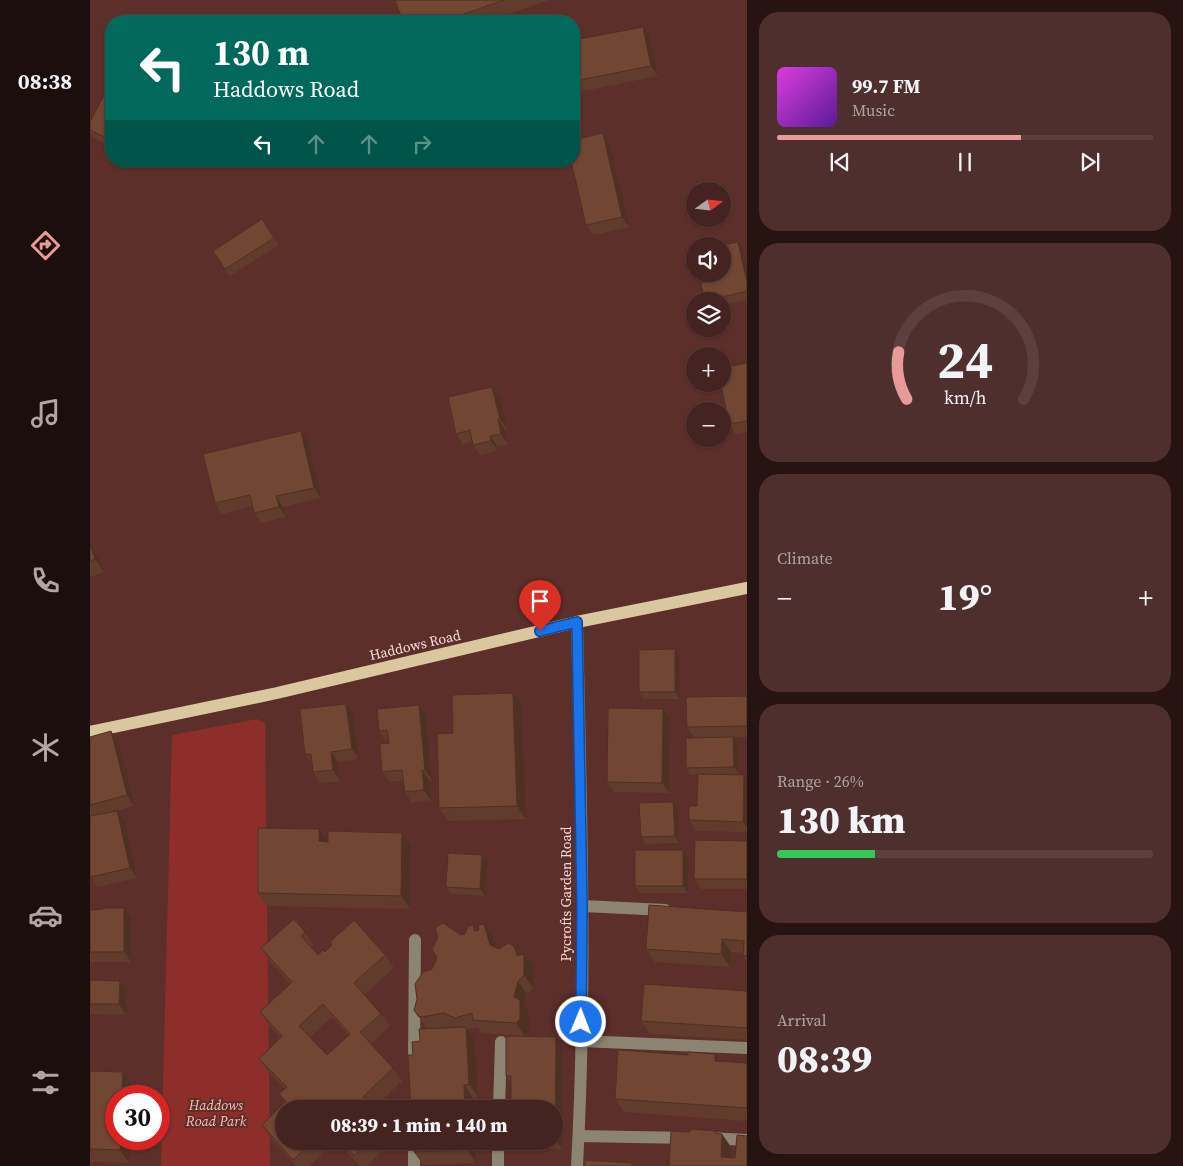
<!DOCTYPE html>
<html lang="en">
<head>
<meta charset="utf-8">
<style>
  :root { --surface:#452320; --page:#4f2f2d; --text:#f1f3f6; --muted:#b0a4a5; --line:#5d403e; --accent:#e69b98 }
  body { margin:0; font-family:"Source Serif 4",serif; background:var(--page); color:var(--text); height:100vh; display:flex; flex-direction:column; font-size:19px; white-space:nowrap }
  * { box-sizing:border-box; margin:0 }
  p { font-size:16px; color:var(--muted) }
  .icon { flex:none; width:28px; height:28px; fill:none; stroke:currentColor; stroke-width:2; stroke-linecap:round; stroke-linejoin:round }
  .map { position:relative; flex:1; overflow:hidden }
  .drawer { display:flex; flex-direction:column; gap:12px; padding:12px; background:#261312; width:436px }
  .drawer>* { flex:none }
  .banner { position:absolute; left:15px; top:15px; width:475px; height:152px; border-radius:20px; box-shadow:0 1px 4px #0004,0 0 0 1px var(--line); background:#00695c; color:#fff; overflow:hidden }
  .needle { width:32px; rotate:75deg }
  .controls { position:absolute; left:596px; top:182px; display:grid; gap:10px }
  .controls a { display:grid; place-items:center; width:45px; height:45px; border-radius:50%; background:var(--surface); box-shadow:0 1px 4px #0004,0 0 0 1px var(--line); font-size:25px }
  .speed { position:absolute; left:15px; top:1085px; display:flex; gap:10px; font-size:25px; font-weight:700; text-align:center }
  .speed>* { display:grid; place-content:center; width:65px; height:65px; border-radius:50%; background:var(--surface); box-shadow:0 1px 4px #0004,0 0 0 1px var(--line); line-height:1 }
  .speed .limit { border:8px solid #d22; background:#fff; color:#111 }
  .pin { position:absolute; display:grid; place-items:center; width:42px; height:42px; color:#fff; margin:-51px -21px; border-radius:50% 50% 50% 0; rotate:-45deg; box-shadow:0 0 5px #0007 }
  .pin .icon { rotate:45deg }
  .me { position:absolute; width:55px; margin:-28px; rotate:1deg; stroke-linejoin:round; filter:drop-shadow(0 0 4px #0008) }
  .turn { display:flex; align-items:center; gap:18px; height:105px; padding:0 25px; font-size:22px }
  .turn .icon { width:65px; height:65px; stroke-width:2.5 }
  .turn b { display:block; font-size:35px; line-height:42px }
  .lanes { display:flex; align-items:center; height:48px; padding:0 25px; background:#0003; justify-content:center; gap:25px; direction:ltr }
  .lanes .off { opacity:.35 }
  .big { font-size:38px; font-weight:800; line-height:1.1 }
  .drawer .widget { flex:1; display:flex; flex-direction:column; justify-content:center; gap:8px; min-width:0; padding:0 18px; border-radius:20px; background:var(--page) }
  .drawer .dial { align-items:center; gap:0 }
  .dial svg { height:130px; overflow:visible; fill:none; stroke:var(--line); stroke-width:7; stroke-linecap:round; text-anchor:middle }
  .dial text { fill:var(--text); stroke:none }
  .song { display:flex; align-items:center; gap:15px }
  .cover { width:60px; height:60px; border-radius:8px; background:linear-gradient(135deg,hsl(300 70% 55%),hsl(270 70% 35%)) }
  .played { height:5px; border-radius:2px; background:linear-gradient(90deg,var(--accent) 65%,var(--line) 65%) }
  .keys { display:flex; justify-content:space-around; direction:ltr }
  .heat { display:flex; justify-content:space-between; align-items:center; font-size:28px; direction:ltr }
  .charge { height:8px; border-radius:4px; background:linear-gradient(90deg,#34c759 26%,var(--line) 0) }
  .trip { position:absolute; left:185px; top:1100px; width:288px; height:50px; border-radius:25px; background:var(--surface); box-shadow:0 1px 4px #0004,0 0 0 1px var(--line); font-weight:800; line-height:50px; text-align:center }
  main { display:flex; flex:1; min-height:0 }
  .tab-bar { display:flex; flex-direction:column; width:90px; justify-content:space-around; align-items:center; background:#1c0e0d; color:var(--muted) }
  .tab-bar .icon { width:35px; height:35px }
  .tab-bar .active { color:var(--accent) }
  .tab-bar b { font-size:22px; color:var(--text) }
  .map>svg:first-child { display:block }
  .green { fill:#8e2e2b }
  .lines { fill:none; stroke-linecap:round; stroke-linejoin:round }
  .minor { stroke:#8c8370; stroke-width:12 }
  .major { stroke:#dac79f; stroke-width:12 }
  .wall { fill:#613c2c; fill-rule:evenodd }
  .shaded-wall { fill:#4f3124 }
  .building { fill:#714633; stroke:#4f3124; fill-rule:evenodd }
  .route-casing { stroke:#114b97; stroke-width:12 }
  .route { stroke:#1a73e8; stroke-width:9 }
  .labels { text-anchor:middle; dominant-baseline:central; stroke-width:4; stroke-linejoin:round; paint-order:stroke }
  .street-label { font-size:14px; fill:#f6d8d5; stroke:#5c2f2b }
  .park-label { font-size:14px; font-style:italic; fill:#fdbbb4; stroke:#5c2f2b }
</style>
</head>
<body>
<main>
<nav class="tab-bar">
<b>08:38</b>
<svg class="icon active" aria-label="directions" viewBox="0 0 24 24"><path d="M12 3l9 9-9 9-9-9zM9 14v-3h6M13 9l2 2-2 2"/></svg>
<svg class="icon" aria-label="music" viewBox="0 0 24 24"><path d="M9 18V5l10-2v13"/><circle cx="6" cy="18" r="3"/><circle cx="16" cy="16" r="3"/></svg>
<svg class="icon" aria-label="phone" viewBox="0 0 24 24"><path d="M5 4h4l2 5-3 2q2 4 5 5l2-3 5 2v4C11 20 4 13 5 4z"/></svg>
<svg class="icon" aria-label="climate" viewBox="0 0 24 24"><path d="M12 3v18M4 7l16 10M4 17L20 7"/></svg>
<svg class="icon" aria-label="car" viewBox="0 0 24 24"><path d="M5 17H2v-5l4-1 3-4h7l3 4 3 1v5h-3M9 17h6M6 11h13"/><circle cx="7" cy="17" r="2"/><circle cx="17" cy="17" r="2"/></svg>
<svg class="icon" aria-label="filters" viewBox="0 0 24 24"><path d="M4 7h16M4 17h16"/><circle cx="9" cy="7" r="2"/><circle cx="15" cy="17" r="2"/></svg>
</nav>
<div class="map">
<svg width="657" height="1166" viewBox="0 0 657 1166">
  <rect width="100%" height="100%" fill="#5c2f2b"/>
  <!-- green -->
  <path class="green" d="M167 719 175 723 180 1166H71L82 735Z"/>
  <g class="lines">
    <!-- minor -->
    <g class="minor">
      <path d="M487 622C491 803 497 985 487 1166"/>
      <path d="M493 906 575 910"/>
      <path d="M491 1041 657 1048"/>
      <path d="M324 1059 325 940"/>
      <path d="M409 1109 411 1042"/>
      <path d="M489 1136 597 1138"/>
      <path d="M619 1138 657 1140"/>
      <path d="M324 1166V1141"/>
      <path d="M408 1166V1141"/>
    </g>
    <!-- major -->
    <path class="major" d="M0 732 187 693 487 622 657 588"/>
  </g>
  <!-- wall -->
  <g class="wall">
    <path d="M305 0H459L399 21H313Z"/>
    <path d="M560 37 568 76 484 93V40Z"/>
    <path d="M21 94V147L4 138 0 133V122Z"/>
    <path d="M513 133 520 143 539 227 503 235 496 225Z"/>
    <path d="M177 226 189 245 140 276 135 269Z"/>
    <path d="M653 249 657 267V300L632 305V301H616L611 283 621 281Z"/>
    <path d="M657 363V432L646 434 639 424Z"/>
    <path d="M410 397 417 429 415 430 418 444 407 446 408 451 390 455 383 445 382 442 373 444 366 434Z"/>
    <path d="M211 431 218 441 231 498 193 507 196 517 171 523 164 513 163 506 132 514 125 503Z"/>
    <path d="M1 547 10 560 14 572 0 577V548Z"/>
    <path d="M589 656 590 699H554L549 692Z"/>
    <path d="M423 693 432 706 436 819 358 821 349 808 363 733Z"/>
    <path d="M657 696V737H643L648 744 649 774H624L654 775 657 779V832L606 831 599 820 607 806 608 774 601 775 596 768 604 737 597 727Z"/>
    <path d="M256 704 263 714 269 759 248 762 250 781 230 783 223 772 222 764 215 754Z"/>
    <path d="M573 709 580 719 579 793 524 792 517 782Z"/>
    <path d="M336 715 342 780 340 781 341 800 322 803 315 792 314 780 300 782 292 772 299 743 298 741H296L289 731Z"/>
    <path d="M0 737 28 741 44 806 10 815 27 811 35 821 47 878 7 887 0 876Z"/>
    <path d="M583 802 588 809 589 843 556 844 551 837Z"/>
    <path d="M229 829 238 841 321 846 320 909 177 906 168 893Z"/>
    <path d="M657 841V889H611L604 879Z"/>
    <path d="M392 855 397 862 395 896 361 894 356 887Z"/>
    <path d="M598 857V893H550L545 886Z"/>
    <path d="M34 908 41 918V962H0V910Z"/>
    <path d="M657 912V961L653 956V953L641 952 640 967 565 962 556 949Z"/>
    <path d="M383 925 387 931 403 937 406 948 409 949 425 948 430 955 434 954 444 967 443 988 437 994 434 1006 439 1013V1032L436 1036 466 1037 473 1047 472 1149 422 1148 417 1141H464V1109L421 1100V1083L416 1076 431 1036 392 1033 388 1027 377 1030 385 1040 388 1097 383 1098V1109H321L323 1055 337 1029 324 1010 347 958 371 935 375 934ZM363 1026 366 1028H351Z"/>
    <path d="M215 932 224 945 221 947 228 955 235 952 242 945 240 942 295 955 304 968 274 995 291 1014 300 1026 281 1044 303 1068 312 1081 284 1108 194 1141H302L277 1166H270L250 1145 242 1152 239 1148 219 1166H206L181 1138 172 1125 195 1102 189 1094 195 1089 178 1072 169 1059 191 1038 179 1025 170 1012 200 984 180 961 171 948ZM242 1017 259 1036 237 1055 220 1037Z"/>
    <path d="M0 980 30 981 37 991 36 1015 0 1014Z"/>
    <path d="M657 991V1040L560 1034 551 1021Z"/>
    <path d="M630 1061 657 1063V1121L534 1112 525 1099Z"/>
    <path d="M0 1071 33 1072 42 1085 39 1163 0 1162Z"/>
    <path d="M323 1141H385L386 1163 333 1165 324 1152Z"/>
  </g>
  <!-- shaded-wall -->
  <g class="shaded-wall">
    <path d="M553 27 560 37 568 76 561 66Z"/>
    <path d="M513 133 520 143 539 227 532 217Z"/>
    <path d="M648 242 653 249 657 267V282Z"/>
    <path d="M402 387 410 397 417 429 410 419Z"/>
    <path d="M408 419 415 430 418 444 411 434Z"/>
    <path d="M211 431 218 441 231 498 224 488Z"/>
    <path d="M400 436 407 446 408 451 401 441Z"/>
    <path d="M186 496 193 507 196 517 189 507Z"/>
    <path d="M1 547 10 560 14 572 5 559Z"/>
    <path d="M585 649 589 656 590 699 585 692Z"/>
    <path d="M423 693 432 706 436 819 427 806Z"/>
    <path d="M256 704 263 714 269 759 262 749Z"/>
    <path d="M329 705 336 715 342 780 335 770Z"/>
    <path d="M573 709 580 719 579 793 572 783Z"/>
    <path d="M21 731 28 741 44 806 37 795Z"/>
    <path d="M643 737 648 744 649 774 644 767Z"/>
    <path d="M241 752 248 762 250 781 243 770Z"/>
    <path d="M332 770 340 781 341 800 334 790Z"/>
    <path d="M654 775 657 779V828L653 822Z"/>
    <path d="M583 802 588 809 589 843 585 836Z"/>
    <path d="M27 811 35 821 47 878 40 868Z"/>
    <path d="M229 829 238 842 229 841Z"/>
    <path d="M312 833 321 846 320 909 311 896Z"/>
    <path d="M593 850 598 857V893L593 886Z"/>
    <path d="M392 855 397 862 395 896 390 889Z"/>
    <path d="M34 908 41 918V962L34 952Z"/>
    <path d="M394 924 403 937 409 958 400 945Z"/>
    <path d="M632 939 641 952 640 967 631 954Z"/>
    <path d="M425 948 434 961V954L444 967 443 988 434 975 427 956Z"/>
    <path d="M30 981 37 991 36 1015 29 1004Z"/>
    <path d="M428 981 437 994 434 1006 439 1013V1032L435 1036 426 1023 424 997Z"/>
    <path d="M376 1027 385 1040 388 1097 379 1084Z"/>
    <path d="M466 1037 473 1047 472 1149 465 1139Z"/>
    <path d="M625 1054 634 1067 625 1061Z"/>
    <path d="M33 1072 42 1085 41 1096H32Z"/>
    <path d="M374 1085 383 1098V1109H375Z"/>
    <path d="M626 1131 632 1140V1134L641 1147 640 1166 631 1157Z"/>
    <path d="M31 1139H40L39 1163 30 1150Z"/>
    <path d="M377 1141H385L386 1163 377 1150Z"/>
  </g>
  <!-- building -->
  <g class="building">
    <path d="M305 0H414L354 21H313Z"/>
    <path d="M553 27 561 66 484 81V40Z"/>
    <path d="M16 91 21 94V140L0 130V122Z"/>
    <path d="M513 133 532 217 496 225 481 161H484V140Z"/>
    <path d="M172 219 184 238 135 269 123 251Z"/>
    <path d="M648 242 657 282V291L615 301 611 283 621 281 619 274H632V246H628Z"/>
    <path d="M657 363V421L639 424 631 384H632V368Z"/>
    <path d="M402 387 410 419H408L411 434 400 436 401 441 383 445 380 430 366 434 358 397Z"/>
    <path d="M211 431 224 488 186 496 189 507 164 513 160 495 125 503 113 454Z"/>
    <path d="M1 547 5 559 0 561V548Z"/>
    <path d="M585 649V692H549V650Z"/>
    <path d="M423 693 427 806 349 808 347 734 363 733 362 695Z"/>
    <path d="M657 696V726L597 727 596 697Z"/>
    <path d="M256 704 262 749 241 752 243 770 223 772 221 754H215L210 709Z"/>
    <path d="M329 705 335 770H332L334 790 315 792 312 770 292 772 290 744 299 743 297 730 289 731 287 709Z"/>
    <path d="M518 708 573 709 572 783 517 782Z"/>
    <path d="M21 731 37 795 0 805V737Z"/>
    <path d="M643 737 644 767 596 768V738Z"/>
    <path d="M608 774 654 775 653 822 599 820V806H607Z"/>
    <path d="M583 802 585 836 551 837 549 803Z"/>
    <path d="M27 811 40 868 0 877V816Z"/>
    <path d="M168 828 229 829V841L238 842V831L312 833 311 896 168 893Z"/>
    <path d="M605 840 657 841V879H604Z"/>
    <rect x="545" y="850" width="48" height="36"/>
    <path d="M358 853 392 855 390 889 356 887Z"/>
    <path d="M559 905 657 912V956H653L654 941 632 939 631 954 556 949Z"/>
    <path d="M13 908H34V952H0V910L13 909Z"/>
    <path d="M204 919 215 932 211 936 228 955 233 950 235 952 242 945 240 942 264 920 295 955 264 983 291 1014 270 1032 303 1068 273 1097 285 1109H194V1141H223L203 1160 172 1125 196 1101 189 1094 197 1087 169 1059 192 1036 170 1012 202 982 171 948ZM233 1004 260 1034 237 1055 209 1026Z"/>
    <path d="M353 923 371 935 375 934 378 926 383 925 384 931 389 930 388 925 394 924 400 945 409 949 419 943 425 948 427 956 434 954V975L428 981 424 997 430 1000V1019L426 1023 383 1020 382 1013 365 1018 354 1013 332 1017 328 1016 324 1010 327 999 325 984 333 972 342 969 347 958 342 949 348 937 345 928Z"/>
    <path d="M0 980 30 981 29 1004H0Z"/>
    <path d="M554 984 657 991V1028L551 1021Z"/>
    <path d="M376 1027 379 1084 374 1085 375 1109H321L318 1055H323L322 1042 330 1041 329 1029Z"/>
    <path d="M416 1036 466 1037 465 1139H464V1109H416V1100H421V1076H416Z"/>
    <path d="M528 1050 598 1055V1052L625 1054V1061L657 1063V1108L525 1099Z"/>
    <path d="M0 1071 33 1072 32 1096H26V1139H31L30 1150 0 1149Z"/>
    <path d="M601 1129 626 1131 625 1133 632 1134 631 1157 645 1158 647 1135 657 1136V1166H579L581 1131 600 1132Z"/>
    <path d="M250 1141H280L264 1156Z"/>
    <path d="M323 1141H377V1150L324 1152Z"/>
    <path d="M495 1160 542 1163V1166H495Z"/>
  </g>
  <g class="lines">
    <defs>
      <path id="route" d="M450 631 487 622 492 906 491 1022"/>
    </defs>
    <!-- route casing -->
    <use href="#route" class="route-casing"/>
    <!-- route -->
    <use href="#route" class="route"/>
  </g>
  <g class="labels">
    <!-- street labels -->
    <g class="street-label">
      <text transform="translate(325 645) rotate(-13)">Haddows Road</text>
      <text transform="translate(476 894) rotate(-90)">Pycrofts Garden Road</text>
    </g>
    <!-- park labels -->
    <g class="park-label">
      <text x="126" y="1105">Haddows<tspan x="126" dy="16">Road Park</tspan></text>
    </g>
  </g>
</svg>
<div class="controls">
<a><svg class="needle" viewBox="-14 -14 28 28"><path d="M0-13l5 13h-10z" fill="#e53935"/><path d="M0 13l5-13h-10z" fill="#b0a4a5"/></svg></a>
<a><svg class="icon" aria-label="sound" viewBox="0 0 24 24"><path d="M4 9h4l5-4v14l-5-4H4zM17 9q2 3 0 6"/></svg></a>
<a><svg class="icon" aria-label="layers" viewBox="0 0 24 24"><path d="M12 4l9 5-9 5-9-5zM3 14l9 5 9-5"/></svg></a>
<a>+</a>
<a>−</a>
</div>
<div class="speed"><div class="limit">30</div></div>
<div class="pin" style="left:450px;top:631px;background:#d93025"><svg class="icon" aria-label="arrive" viewBox="0 0 24 24"><path d="M6 21V4h12l-3 4 3 4H6"/></svg></div>
<svg class="me" style="left:491px;top:1022px" viewBox="-20 -20 40 40"><circle r="17" fill="#1a73e8" stroke="#fff" stroke-width="3"/><path d="M0-11L8 9 0 5-8 9z" fill="#fff"/></svg>
<div class="trip">08:39 · 1 min · 140 m</div>
<div class="banner">
<div class="turn"><svg class="icon" aria-label="left" viewBox="0 0 24 24"><path d="M17 20v-9H6M10 6l-5 5 5 5"/></svg><div><b>130 m</b>Haddows Road</div></div>
<div class="lanes"><svg class="icon" aria-label="left" viewBox="0 0 24 24"><path d="M17 20v-9H6M10 6l-5 5 5 5"/></svg><svg class="icon off" aria-label="ahead" viewBox="0 0 24 24"><path d="M12 20V5M6 11l6-6 6 6"/></svg><svg class="icon off" aria-label="ahead" viewBox="0 0 24 24"><path d="M12 20V5M6 11l6-6 6 6"/></svg><svg class="icon off" aria-label="right" viewBox="0 0 24 24"><path d="M7 20v-9h11M14 6l5 5-5 5"/></svg></div>
</div>
</div>
<section class="drawer">
<div class="widget">
<div class="song"><i class="cover"></i><div><b>99.7 FM</b><p>Music</p></div></div>
<div class="played"></div>
<div class="keys"><svg class="icon" aria-label="previous" viewBox="0 0 24 24"><path d="M18 5L8 12l10 7zM5 5v14"/></svg><svg class="icon" aria-label="pause" viewBox="0 0 24 24"><path d="M8 5v14M16 5v14"/></svg><svg class="icon" aria-label="next" viewBox="0 0 24 24"><path d="M6 5l10 7-10 7zM19 5v14"/></svg></div>
</div>
<div class="widget dial"><svg viewBox="0 0 100 80">
<path d="M14 69A42 42 0 1 1 86 69"/>
<path d="M14 69A42 42 0 0 1 9 40" stroke="#e69b98"/>
<text x="50" y="56" font-size="32" font-weight="700">24</text>
<text x="50" y="72" font-size="11">km/h</text>
</svg></div>
<div class="widget"><p>Climate</p>
<div class="heat"><a>−</a><b class="big">19°</b><a>+</a></div>
</div>
<div class="widget"><p>Range · 26%</p><b class="big">130 km</b><div class="charge"></div></div>
<div class="widget"><p>Arrival</p><b class="big">08:39</b></div>
</section>
</main>
</body>
</html>
